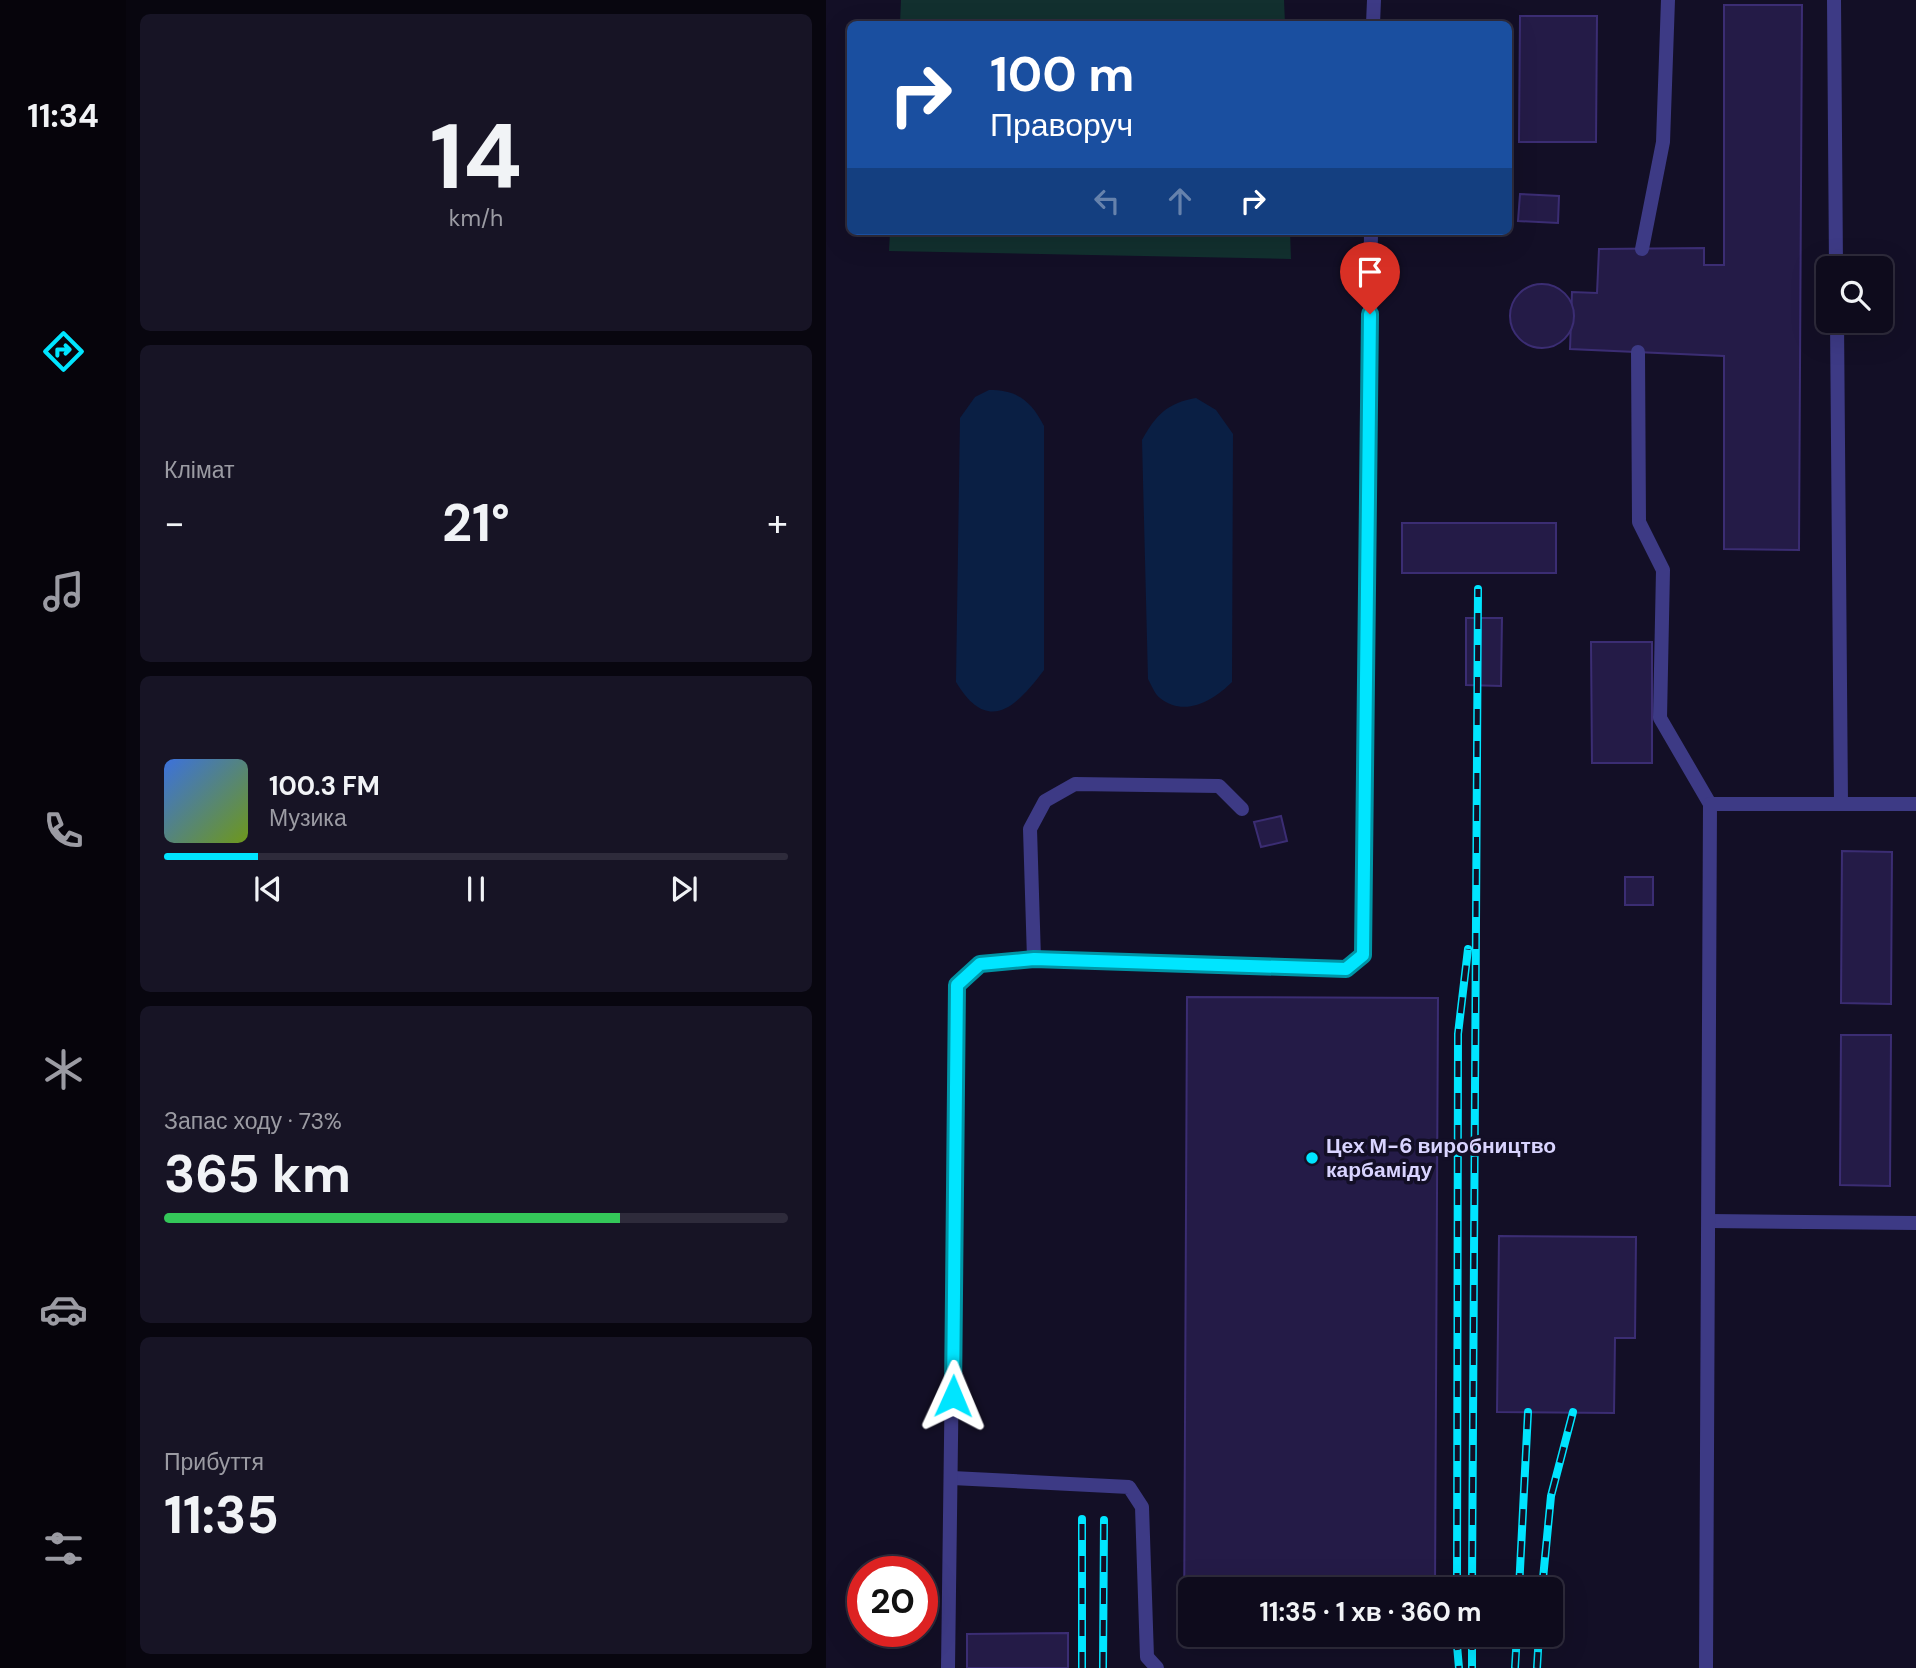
<!DOCTYPE html>
<html lang="uk">
<head>
<meta charset="utf-8">
<style>
  :root { --surface:#0e0b1c; --page:#171425; --text:#f1f3f6; --muted:#9b9ba3; --line:#2e2b3b; --accent:#00e5ff }
  body { margin:0; font-family:"DM Sans",sans-serif; background:var(--page); color:var(--text); height:100vh; display:flex; flex-direction:column; font-size:26px; white-space:nowrap }
  * { box-sizing:border-box; margin:0 }
  p { font-size:23px; color:var(--muted) }
  .icon { flex:none; width:38px; height:38px; fill:none; stroke:currentColor; stroke-width:2; stroke-linecap:round; stroke-linejoin:round }
  .map { position:relative; flex:1; overflow:hidden }
  .sheet { display:flex; flex-direction:column; gap:14px; padding:14px; background:#08060f; width:700px }
  .sheet>* { flex:none }
  .banner { position:absolute; left:21px; top:21px; width:665px; height:214px; border-radius:10px; box-shadow:0 7px 28px #0002,0 0 0 2px var(--line); background:#1a4fa0; color:#fff; overflow:hidden }
  .tools { position:absolute; left:990px; top:256px; display:grid; gap:14px }
  .tools a { display:grid; place-items:center; width:77px; height:77px; border-radius:10px; background:var(--surface); box-shadow:0 7px 28px #0002,0 0 0 2px var(--line); font-size:35px }
  .speed { position:absolute; left:21px; top:1556px; display:flex; gap:14px; font-size:35px; font-weight:700; text-align:center }
  .speed>* { display:grid; place-content:center; width:91px; height:91px; border-radius:50%; background:var(--surface); box-shadow:0 7px 28px #0002,0 0 0 2px var(--line); line-height:1 }
  .speed .limit { border:10px solid #d22; background:#fff; color:#111 }
  .pin { position:absolute; display:grid; place-items:center; width:60px; height:60px; color:#fff; margin:-72px -30px; border-radius:50% 50% 50% 0; rotate:-45deg; box-shadow:0 0 7px #0007 }
  .pin .icon { rotate:45deg }
  .me { position:absolute; width:77px; margin:-38px; rotate:1deg; stroke-linejoin:round; filter:drop-shadow(0 0 5px #0008) }
  .turn { display:flex; align-items:center; gap:24px; height:147px; padding:0 28px; font-size:32px }
  .turn .icon { width:91px; height:91px; stroke-width:2.5 }
  .turn b { display:block; font-size:49px; line-height:60px }
  .lanes { display:flex; align-items:center; height:66px; padding:0 28px; background:#0003; justify-content:center; gap:35px; direction:ltr }
  .lanes .off { opacity:.35 }
  .big { font-size:52px; font-weight:700; line-height:1.1 }
  .sheet .tile { flex:1; display:flex; flex-direction:column; justify-content:center; gap:10px; min-width:0; padding:0 24px; border-radius:10px; background:var(--page) }
  .sheet .dial { align-items:center; gap:0 }
  .dial b { font-size:91px; line-height:1 }
  .song { display:flex; align-items:center; gap:21px }
  .cover { width:84px; height:84px; border-radius:10px; background:linear-gradient(135deg,hsl(220 70% 55%),hsl(80 70% 35%)) }
  .played { height:7px; border-radius:4px; background:linear-gradient(90deg,var(--accent) 15%,var(--line) 15%) }
  .keys { display:flex; justify-content:space-around; direction:ltr }
  .heat { display:flex; justify-content:space-between; align-items:center; font-size:38px; direction:ltr }
  .charge { height:10px; border-radius:5px; background:linear-gradient(90deg,#34c759 73%,var(--line) 0) }
  .trip { position:absolute; left:352px; top:1577px; width:385px; height:70px; border-radius:10px; background:var(--surface); box-shadow:0 7px 28px #0002,0 0 0 2px var(--line); font-weight:700; line-height:70px; text-align:center }
  main { display:flex; flex:1; min-height:0 }
  .tabs { display:flex; flex-direction:column; width:126px; justify-content:space-around; align-items:center; background:#06040b; color:var(--muted) }
  .tabs .icon { width:49px; height:49px }
  .tabs .selected { color:var(--accent) }
  .tabs b { font-size:32px; color:var(--text) }
  .map>svg:first-child { display:block }
  .green { fill:#12302f }
  .water { fill:#0a1f44 }
  .building { fill:#241b47; stroke:#3b2d73; stroke-width:2 }
  .lines { fill:none; stroke-linecap:round; stroke-linejoin:round }
  .service { stroke:#3d3a85; stroke-width:14 }
  .rail-casing { stroke:#00e5ff; stroke-width:8 }
  .rail { stroke:#130f26; stroke-width:5; stroke-dasharray:16; stroke-linecap:butt }
  .route-casing { stroke:#0095a6; stroke-width:18 }
  .route { stroke:#00e5ff; stroke-width:12 }
  .poi-dot { fill:#00e5ff; stroke:#130f26; stroke-width:2.5 }
  .labels { text-anchor:middle; dominant-baseline:central; stroke-width:7; stroke-linejoin:round; paint-order:stroke }
  .poi-label { font-size:21px; font-weight:bold; fill:#d9d4ff; stroke:#130f26; text-anchor:start }
</style>
</head>
<body>
<main>
<nav class="tabs">
<b>11:34</b>
<svg class="icon selected" aria-label="directions" viewBox="0 0 24 24"><path d="M12 3l9 9-9 9-9-9zM9 14v-3h6M13 9l2 2-2 2"/></svg>
<svg class="icon" aria-label="music" viewBox="0 0 24 24"><path d="M9 18V5l10-2v13"/><circle cx="6" cy="18" r="3"/><circle cx="16" cy="16" r="3"/></svg>
<svg class="icon" aria-label="phone" viewBox="0 0 24 24"><path d="M5 4h4l2 5-3 2q2 4 5 5l2-3 5 2v4C11 20 4 13 5 4z"/></svg>
<svg class="icon" aria-label="climate" viewBox="0 0 24 24"><path d="M12 3v18M4 7l16 10M4 17L20 7"/></svg>
<svg class="icon" aria-label="car" viewBox="0 0 24 24"><path d="M5 17H2v-5l4-1 3-4h7l3 4 3 1v5h-3M9 17h6M6 11h13"/><circle cx="7" cy="17" r="2"/><circle cx="17" cy="17" r="2"/></svg>
<svg class="icon" aria-label="filters" viewBox="0 0 24 24"><path d="M4 7h16M4 17h16"/><circle cx="9" cy="7" r="2"/><circle cx="15" cy="17" r="2"/></svg>
</nav>
<section class="sheet">
<div class="tile dial"><b>14</b><p>km/h</p></div>
<div class="tile"><p>Клімат</p>
<div class="heat"><a>−</a><b class="big">21°</b><a>+</a></div>
</div>
<div class="tile">
<div class="song"><i class="cover"></i><div><b>100.3 FM</b><p>Музика</p></div></div>
<div class="played"></div>
<div class="keys"><svg class="icon" aria-label="previous" viewBox="0 0 24 24"><path d="M18 5L8 12l10 7zM5 5v14"/></svg><svg class="icon" aria-label="pause" viewBox="0 0 24 24"><path d="M8 5v14M16 5v14"/></svg><svg class="icon" aria-label="next" viewBox="0 0 24 24"><path d="M6 5l10 7-10 7zM19 5v14"/></svg></div>
</div>
<div class="tile"><p>Запас ходу · 73%</p><b class="big">365 km</b><div class="charge"></div></div>
<div class="tile"><p>Прибуття</p><b class="big">11:35</b></div>
</section>
<div class="map">
<svg width="1090" height="1668" viewBox="0 0 1090 1668">
  <rect width="100%" height="100%" fill="#130f26"/>
  <!-- green -->
  <g class="green">
    <path d="M75 0H458L459 24H74Z"/>
    <path d="M64 231H464L465 259 63 251Z"/>
  </g>
  <!-- water -->
  <g class="water">
    <path d="M163 390C192 390 205 401 218 426V670C191 706 162 736 130 682L134 418 149 397Z"/>
    <path d="M370 398 390 410 407 434 406 682C388 700 359 718 334 698 329 695 325 684 322 679L316 440C330 415 341 403 370 398Z"/>
  </g>
  <!-- building -->
  <g class="building">
    <path d="M898 5H976L973 550 898 549V356L744 349 746 292 771 293 773 249 878 248V265H898Z"/>
    <path d="M694 16H771L770 142H693Z"/>
    <path d="M694 194 733 196 732 223 692 221Z"/>
    <circle cx="716" cy="316" r="32"/>
    <rect x="576" y="523" width="154" height="50"/>
    <path d="M640 618H676L675 686 640 685Z"/>
    <path d="M765 642H826V763H766Z"/>
    <path d="M455 816 461 841 435 847 428 822Z"/>
    <path d="M1016 851 1066 852 1065 1004 1015 1003Z"/>
    <rect x="799" y="877" width="28" height="28"/>
    <path d="M361 997 612 998 609 1589H364V1634L609 1637 358 1636Z"/>
    <path d="M1015 1035H1065L1064 1186 1014 1185Z"/>
    <path d="M673 1236 810 1237 809 1338H789L788 1413 671 1412Z"/>
    <path d="M242 1633V1668H141V1634Z"/>
  </g>
  <g class="lines">
    <!-- service -->
    <g class="service">
      <path d="M1008 0 1010 268"/>
      <path d="M547 24 548 0"/>
      <path d="M816 249 837 142 842 0"/>
      <path d="M1011 320 1015 804"/>
      <path d="M812 352 813 522 837 570 834 718 884 804"/>
      <path d="M208 959 204 829 219 801 249 784 393 786 416 809"/>
      <path d="M883 1221 1090 1223"/>
      <path d="M126 1478 303 1487 316 1507 321 1657 331 1668"/>
      <path d="M122 1668 131 985 154 964 208 959 520 969 537 955 545 231"/>
      <path d="M880 1668 884 804H1090"/>
    </g>
    <defs>
      <g id="rail">
        <path d="M631 1589 632 1034 642 949"/>
        <path d="M646 1589 652 589"/>
        <path d="M693 1589 702 1412"/>
        <path d="M716 1589 725 1496 747 1412"/>
        <path d="M630 1634 633 1668"/>
        <path d="M646 1634V1668"/>
        <path d="M256 1668V1519"/>
        <path d="M277 1668 278 1520"/>
        <path d="M689 1668 691 1634"/>
        <path d="M711 1668 713 1634"/>
      </g>
    </defs>
    <!-- rail casing -->
    <use href="#rail" class="rail-casing"/>
    <!-- rail -->
    <use href="#rail" class="rail"/>
  </g>
  <g class="lines">
    <defs>
      <path id="route" d="M127 1396 131 985 154 964 208 959 520 969 537 955 544 314"/>
    </defs>
    <!-- route casing -->
    <use href="#route" class="route-casing"/>
    <!-- route -->
    <use href="#route" class="route"/>
  </g>
  <!-- markers -->
  <circle class="poi-dot" cx="486" cy="1158" r="7"/>
  <g class="labels">
    <!-- poi labels -->
    <g class="poi-label">
      <text x="500" y="1146">Цех М-6 виробництво<tspan x="500" dy="24">карбаміду</tspan></text>
    </g>
  </g>
</svg>
<div class="tools">
<a><svg class="icon" aria-label="search" viewBox="0 0 24 24"><circle cx="10" cy="10" r="6"/><path d="M15 15l6 6"/></svg></a>
</div>
<div class="speed"><div class="limit">20</div></div>
<div class="pin" style="left:544px;top:314px;background:#d93025"><svg class="icon" aria-label="arrive" viewBox="0 0 24 24"><path d="M6 21V4h12l-3 4 3 4H6"/></svg></div>
<svg class="me" style="left:127px;top:1396px" viewBox="-20 -20 40 40"><path d="M0-17L14 15 0 8-14 15z" fill="#00e5ff" stroke="#fff" stroke-width="4"/></svg>
<div class="trip">11:35 · 1 хв · 360 m</div>
<div class="banner">
<div class="turn"><svg class="icon" aria-label="right" viewBox="0 0 24 24"><path d="M7 20v-9h11M14 6l5 5-5 5"/></svg><div><b>100 m</b>Праворуч</div></div>
<div class="lanes"><svg class="icon off" aria-label="left" viewBox="0 0 24 24"><path d="M17 20v-9H6M10 6l-5 5 5 5"/></svg><svg class="icon off" aria-label="ahead" viewBox="0 0 24 24"><path d="M12 20V5M6 11l6-6 6 6"/></svg><svg class="icon" aria-label="right" viewBox="0 0 24 24"><path d="M7 20v-9h11M14 6l5 5-5 5"/></svg></div>
</div>
</div>
</main>
</body>
</html>
